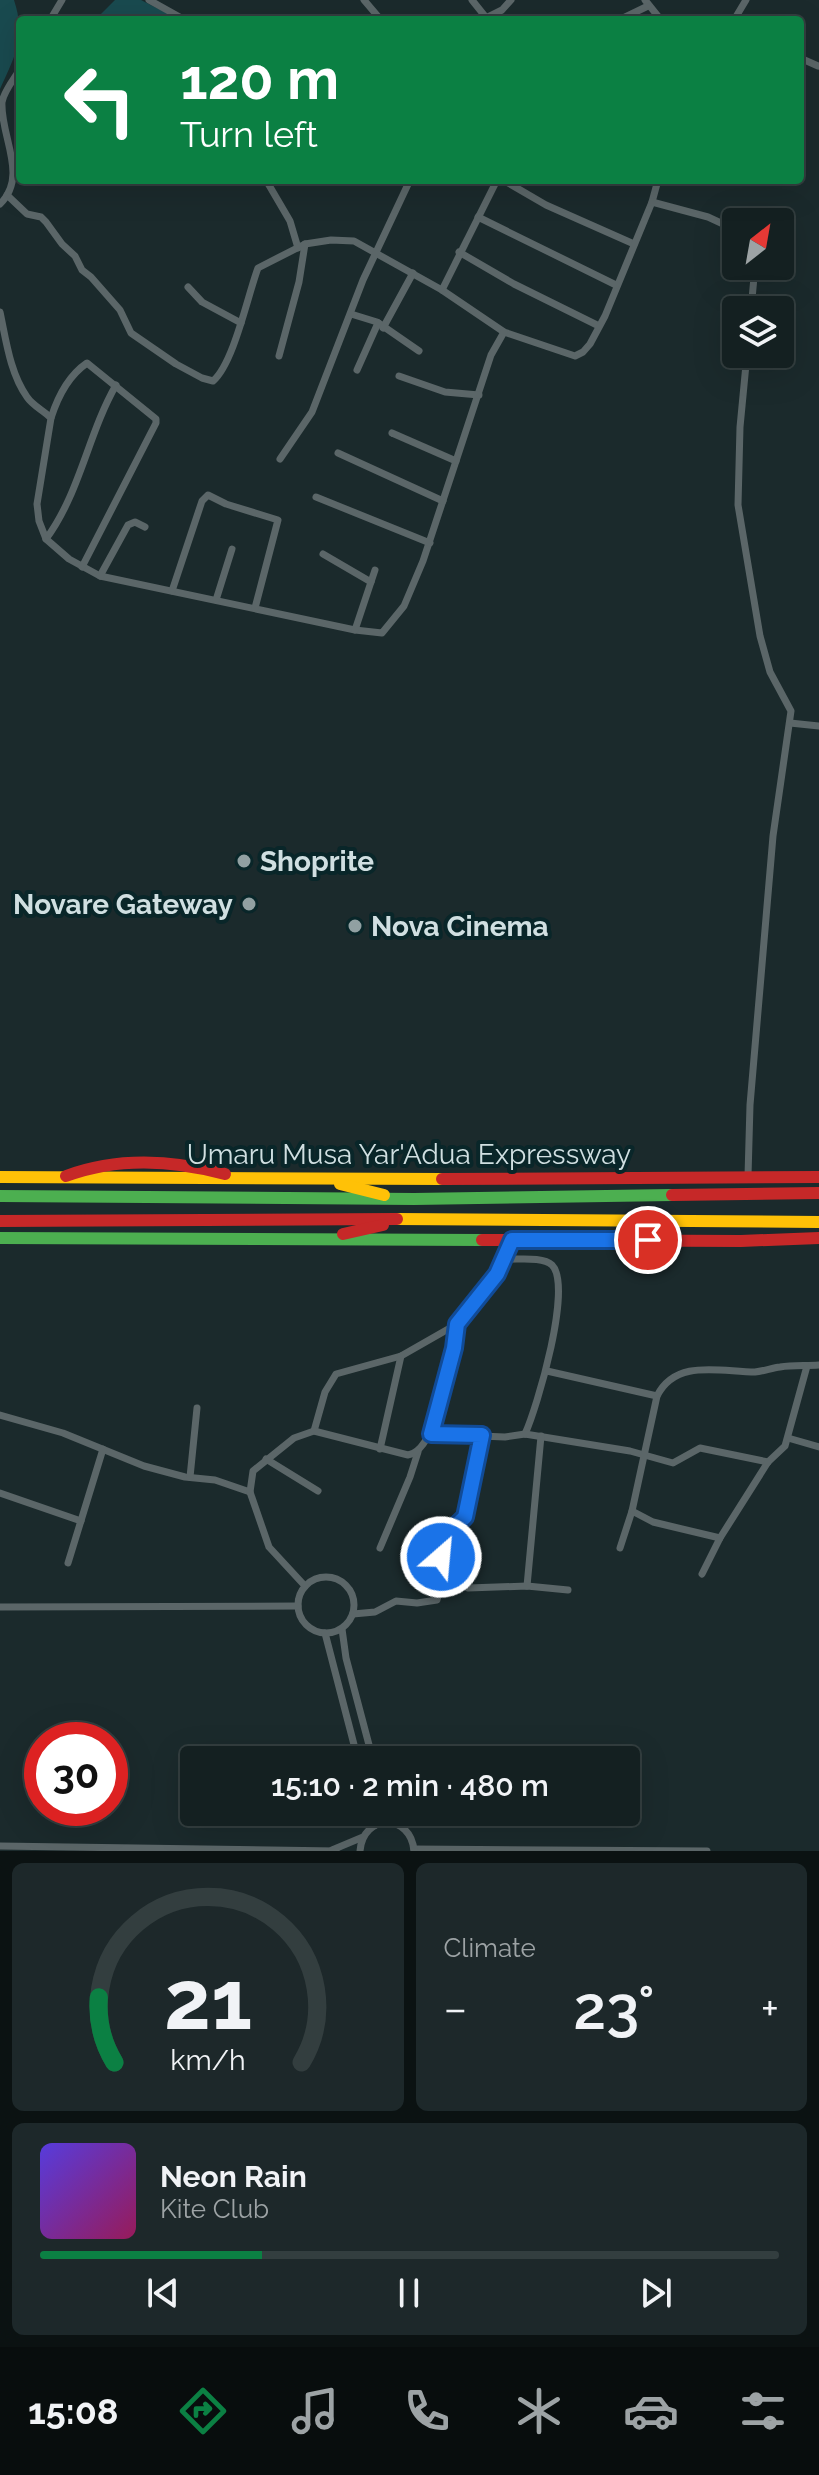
<!DOCTYPE html>
<html lang="en">
<head>
<meta charset="utf-8">
<style>
  :root { --surface:#142021; --page:#1d282a; --text:#f1f3f6; --muted:#9da3a5; --line:#333e3f; --accent:#0b8043 }
  body { margin:0; font-family:Raleway,sans-serif; background:var(--page); color:var(--text); height:100vh; display:flex; flex-direction:column; font-size:30px; white-space:nowrap }
  * { box-sizing:border-box; margin:0 }
  p { font-size:26px; color:var(--muted) }
  .icon { flex:none; width:44px; height:44px; fill:none; stroke:currentColor; stroke-width:2; stroke-linecap:round; stroke-linejoin:round }
  .map { position:relative; height:1851px; overflow:hidden }
  .details { display:flex; flex-direction:column; gap:12px; padding:12px; background:#0b1212; flex:1 }
  .details>* { flex:none }
  .banner { position:absolute; left:16px; top:16px; width:788px; height:168px; border-radius:8px; box-shadow:0 8px 32px #0002,0 0 0 2px var(--line); background:#0b8043; color:#fff; overflow:hidden }
  .needle { width:52px; rotate:31deg }
  .fabs { position:absolute; left:722px; top:208px; display:grid; gap:16px }
  .fabs a { display:grid; place-items:center; width:72px; height:72px; border-radius:8px; background:var(--surface); box-shadow:0 8px 32px #0002,0 0 0 2px var(--line); font-size:40px }
  .speed { position:absolute; left:24px; top:1722px; display:flex; gap:16px; font-size:40px; font-weight:700; text-align:center }
  .speed>* { display:grid; place-content:center; width:104px; height:104px; border-radius:50%; background:var(--surface); box-shadow:0 8px 32px #0002,0 0 0 2px var(--line); line-height:1 }
  .speed .limit { border:12px solid #d22; background:#fff; color:#111 }
  .pin { position:absolute; display:grid; place-items:center; width:68px; height:68px; color:#fff; margin:-34px; border:4px solid #fff; border-radius:50%; box-shadow:0 2px 8px #0007 }
  .me { position:absolute; width:88px; margin:-44px; rotate:27deg; stroke-linejoin:round; filter:drop-shadow(0 0 6px #0008) }
  .turn { display:flex; align-items:center; gap:28px; height:168px; padding:0 32px; font-size:36px }
  .turn .icon { width:104px; height:104px; stroke-width:2.5 }
  .turn b { display:block; font-size:56px; line-height:68px }
  .big { font-size:60px; font-weight:600; line-height:1.1 }
  .details .widget { flex:1; display:flex; flex-direction:column; justify-content:center; gap:12px; min-width:0; padding:0 28px; border-radius:12px; background:var(--page) }
  .details .dial { align-items:center; gap:0 }
  .dial svg { height:208px; overflow:visible; fill:none; stroke:var(--line); stroke-width:7; stroke-linecap:round; text-anchor:middle }
  .dial text { fill:var(--text); stroke:none }
  .song { display:flex; align-items:center; gap:24px }
  .cover { width:96px; height:96px; border-radius:12px; background:linear-gradient(135deg,hsl(250 70% 55%),hsl(330 70% 35%)) }
  .played { height:8px; border-radius:4px; background:linear-gradient(90deg,var(--accent) 30%,var(--line) 30%) }
  .keys { display:flex; justify-content:space-around; direction:ltr }
  .heat { display:flex; justify-content:space-between; align-items:center; font-size:44px; direction:ltr }
  .details .tiles { flex:1; display:grid; gap:12px; grid-template-columns:1fr 1fr }
  .widget:last-child { grid-column:span 2 }
  .trip { position:absolute; left:180px; top:1746px; width:460px; height:80px; border-radius:8px; background:var(--surface); box-shadow:0 8px 32px #0002,0 0 0 2px var(--line); font-weight:600; line-height:80px; text-align:center }
  .dock { display:flex; height:128px; justify-content:space-around; align-items:center; background:#080d0d; color:var(--muted) }
  .dock .icon { width:56px; height:56px }
  .dock .selected { color:var(--accent) }
  .dock b { font-size:36px; color:var(--text) }
  .map>svg:first-child { display:block }
  .green { fill:#194a4f }
  .lines { fill:none; stroke-linecap:round; stroke-linejoin:round }
  .street { stroke:#5b6668; stroke-width:7 }
  .fast { stroke:#4caf50; stroke-width:12 }
  .slow { stroke:#ffc107; stroke-width:12 }
  .jam { stroke:#c62828; stroke-width:12 }
  .route-casing { stroke:#114b97; stroke-width:20 }
  .route { stroke:#1a73e8; stroke-width:14 }
  .poi-dot { fill:#91a0a2; stroke:#092629; stroke-width:3 }
  .labels { text-anchor:middle; dominant-baseline:central; stroke-width:8; stroke-linejoin:round; paint-order:stroke }
  .poi-label { font-size:28px; font-weight:bold; fill:#d0dfe1; stroke:#092629; text-anchor:start }
  .street-label { font-size:28px; fill:#d0dfe1; stroke:#092629 }
</style>
</head>
<body>
<div class="map">
<svg width="819" height="1851" viewBox="0 0 819 1851">
  <rect width="100%" height="100%" fill="#1b2a2c"/>
  <!-- green -->
  <g class="green">
    <path d="M0 0H14C26 37 16 54 0 89Z"/>
    <path d="M115 0H141L180 20H95Z"/>
  </g>
  <g class="lines">
    <!-- street -->
    <g class="street">
      <path d="M149 0 185 20"/>
      <path d="M364 0 381 20"/>
      <path d="M472 0 488 20"/>
      <path d="M645 0 661 20"/>
      <path d="M486 18 502 10 511 0"/>
      <path d="M50 20 62 0"/>
      <path d="M619 20 648 6"/>
      <path d="M734 20 746 0"/>
      <path d="M800 58 818 66"/>
      <path d="M266 180 290 221 298 248"/>
      <path d="M503 180 546 205 634 244"/>
      <path d="M7 195 27 214 41 217 46 222 62 244 75 256 82 270 91 277 120 310 131 333 176 364 202 378 213 381C234 363 248 294 258 268L305 244 331 240 354 241 442 290 504 332 575 356 583 352 590 344 605 316 652 202 658 180"/>
      <path d="M652 202 708 217 736 230"/>
      <path d="M0 204C29 176 0 136 2 102 4 91 14 79 20 69"/>
      <path d="M478 217 616 285"/>
      <path d="M459 252 514 284 599 326"/>
      <path d="M188 287 202 302 241 323"/>
      <path d="M442 290 497 180"/>
      <path d="M751 310 755 266"/>
      <path d="M0 312C6 340 10 373 27 397 33 406 43 410 51 418L37 504 39 521 46 539 69 559 100 576 355 630 382 633 404 606 423 561 491 355 504 332"/>
      <path d="M351 314 377 322 419 351"/>
      <path d="M383 328 413 273"/>
      <path d="M747 354 740 427 738 505 760 636 770 672 791 711 773 836 750 1105 748 1176"/>
      <path d="M279 356 299 282 305 244"/>
      <path d="M357 370 378 323"/>
      <path d="M399 376 445 392 479 395"/>
      <path d="M51 418C58 396 68 376 87 363L156 419V423L82 567"/>
      <path d="M392 433 456 461"/>
      <path d="M338 453 443 501"/>
      <path d="M280 459 312 412 363 280 410 180"/>
      <path d="M316 497 430 543"/>
      <path d="M46 539C80 493 88 434 116 385"/>
      <path d="M323 554 371 582"/>
      <path d="M100 576 128 525 135 522 145 527"/>
      <path d="M172 591 202 501 208 495 226 504 278 520 255 608"/>
      <path d="M216 600 232 549"/>
      <path d="M355 630 375 570"/>
      <path d="M790 723 819 726"/>
      <path d="M504 1259C516 1260 543 1256 552 1265 573 1286 537 1408 525 1434"/>
      <path d="M547 1371 657 1396C676 1358 721 1372 755 1372 764 1371 772 1368 780 1367 793 1365 806 1366 819 1365"/>
      <path d="M0 1415 63 1433 144 1466 185 1477 215 1480 250 1492"/>
      <path d="M314 1431 325 1392 336 1374 401 1356 457 1324"/>
      <path d="M431 1434 505 1437 525 1434 630 1451 673 1463 700 1448 768 1462"/>
      <path d="M788 1438 819 1447"/>
      <path d="M380 1449 401 1356"/>
      <path d="M266 1459 318 1491"/>
      <path d="M190 1477 197 1408"/>
      <path d="M0 1493 81 1521"/>
      <path d="M632 1511 653 1522 720 1538"/>
      <path d="M380 1548 410 1477 418 1452"/>
      <path d="M620 1548 632 1511 657 1396"/>
      <path d="M68 1563 103 1449"/>
      <path d="M702 1574 720 1538 768 1462 785 1446 807 1366"/>
      <circle cx="326" cy="1605" r="28"/>
      <path d="M305 1586 269 1547 250 1492 253 1471 294 1438 314 1431 408 1455C438 1451 451 1355 457 1328 462 1308 487 1292 497 1274 503 1264 507 1251 512 1240"/>
      <path d="M527 1586 541 1436"/>
      <path d="M468 1588 527 1586 568 1590"/>
      <path d="M0 1607 298 1606"/>
      <path d="M353 1614 375 1612 396 1601 417 1603 437 1600C444 1581 438 1561 440 1541L465 1517 482 1435"/>
      <path d="M342 1629 346 1658 373 1760"/>
      <path d="M325 1633 358 1760"/>
      <path d="M370 1812 374 1826"/>
      <path d="M0 1846 336 1851"/>
      <path d="M414 1849 707 1851"/>
      <path d="M332 1850 363 1837"/>
      <path d="M360 1851C363 1813 411 1813 414 1851"/>
    </g>
    <!-- fast -->
    <g class="fast">
      <path d="M0 1196 414 1199 672 1195"/>
      <path d="M0 1238 482 1240"/>
    </g>
    <!-- slow -->
    <g class="slow">
      <path d="M0 1177 442 1179"/>
      <path d="M340 1184 384 1195"/>
      <path d="M397 1219 819 1222"/>
    </g>
    <!-- jam -->
    <g class="jam">
      <path d="M66 1176C117 1157 173 1160 225 1174"/>
      <path d="M442 1179 819 1177"/>
      <path d="M672 1195 819 1193"/>
      <path d="M0 1221 397 1219"/>
      <path d="M343 1234 383 1225"/>
      <path d="M482 1240 741 1241 819 1238"/>
    </g>
  </g>
  <g class="lines">
    <defs>
      <path id="route" d="M441 1557 440 1541 465 1517 482 1435 431 1434 454 1348 457 1324 497 1274 512 1240H648"/>
    </defs>
    <!-- route casing -->
    <use href="#route" class="route-casing"/>
    <!-- route -->
    <use href="#route" class="route"/>
  </g>
  <!-- markers -->
  <g class="poi-dot">
    <circle cx="244" cy="861" r="8"/>
    <circle cx="249" cy="904" r="8"/>
    <circle cx="355" cy="926" r="8"/>
  </g>
  <g class="labels">
    <!-- poi labels -->
    <g class="poi-label">
      <text x="260" y="861">Shoprite</text>
      <text x="233" y="904" text-anchor="end">Novare Gateway</text>
      <text x="371" y="926">Nova Cinema</text>
    </g>
    <!-- street labels -->
    <g class="street-label">
      <text x="409" y="1154">Umaru Musa Yar'Adua Expressway</text>
    </g>
  </g>
</svg>
<div class="fabs">
<a><svg class="needle" viewBox="-14 -14 28 28"><path d="M0-13l5 13h-10z" fill="#e53935"/><path d="M0 13l5-13h-10z" fill="#9da3a5"/></svg></a>
<a><svg class="icon" aria-label="layers" viewBox="0 0 24 24"><path d="M12 4l9 5-9 5-9-5zM3 14l9 5 9-5"/></svg></a>
</div>
<div class="speed"><div class="limit">30</div></div>
<div class="pin" style="left:648px;top:1240px;background:#d93025"><svg class="icon" aria-label="arrive" viewBox="0 0 24 24"><path d="M6 21V4h12l-3 4 3 4H6"/></svg></div>
<svg class="me" style="left:441px;top:1557px" viewBox="-20 -20 40 40"><circle r="17" fill="#1a73e8" stroke="#fff" stroke-width="3"/><path d="M0-11L8 9 0 5-8 9z" fill="#fff"/></svg>
<div class="trip">15:10 · 2 min · 480 m</div>
<div class="banner">
<div class="turn"><svg class="icon" aria-label="left" viewBox="0 0 24 24"><path d="M17 20v-9H6M10 6l-5 5 5 5"/></svg><div><b>120 m</b>Turn left</div></div>
</div>
</div>
<section class="details">
<div class="tiles">
<div class="widget dial"><svg viewBox="0 0 100 80">
<path d="M14 69A42 42 0 1 1 86 69"/>
<path d="M14 69A42 42 0 0 1 8 44" stroke="#0b8043"/>
<text x="50" y="56" font-size="32" font-weight="700">21</text>
<text x="50" y="72" font-size="11">km/h</text>
</svg></div>
<div class="widget"><p>Climate</p>
<div class="heat"><a>−</a><b class="big">23°</b><a>+</a></div>
</div>
<div class="widget">
<div class="song"><i class="cover"></i><div><b>Neon Rain</b><p>Kite Club</p></div></div>
<div class="played"></div>
<div class="keys"><svg class="icon" aria-label="previous" viewBox="0 0 24 24"><path d="M18 5L8 12l10 7zM5 5v14"/></svg><svg class="icon" aria-label="pause" viewBox="0 0 24 24"><path d="M8 5v14M16 5v14"/></svg><svg class="icon" aria-label="next" viewBox="0 0 24 24"><path d="M6 5l10 7-10 7zM19 5v14"/></svg></div>
</div>
</div>
</section>
<nav class="dock">
<b>15:08</b>
<svg class="icon selected" aria-label="directions" viewBox="0 0 24 24"><path d="M12 3l9 9-9 9-9-9zM9 14v-3h6M13 9l2 2-2 2"/></svg>
<svg class="icon" aria-label="music" viewBox="0 0 24 24"><path d="M9 18V5l10-2v13"/><circle cx="6" cy="18" r="3"/><circle cx="16" cy="16" r="3"/></svg>
<svg class="icon" aria-label="phone" viewBox="0 0 24 24"><path d="M5 4h4l2 5-3 2q2 4 5 5l2-3 5 2v4C11 20 4 13 5 4z"/></svg>
<svg class="icon" aria-label="climate" viewBox="0 0 24 24"><path d="M12 3v18M4 7l16 10M4 17L20 7"/></svg>
<svg class="icon" aria-label="car" viewBox="0 0 24 24"><path d="M5 17H2v-5l4-1 3-4h7l3 4 3 1v5h-3M9 17h6M6 11h13"/><circle cx="7" cy="17" r="2"/><circle cx="17" cy="17" r="2"/></svg>
<svg class="icon" aria-label="filters" viewBox="0 0 24 24"><path d="M4 7h16M4 17h16"/><circle cx="9" cy="7" r="2"/><circle cx="15" cy="17" r="2"/></svg>
</nav>
</body>
</html>
